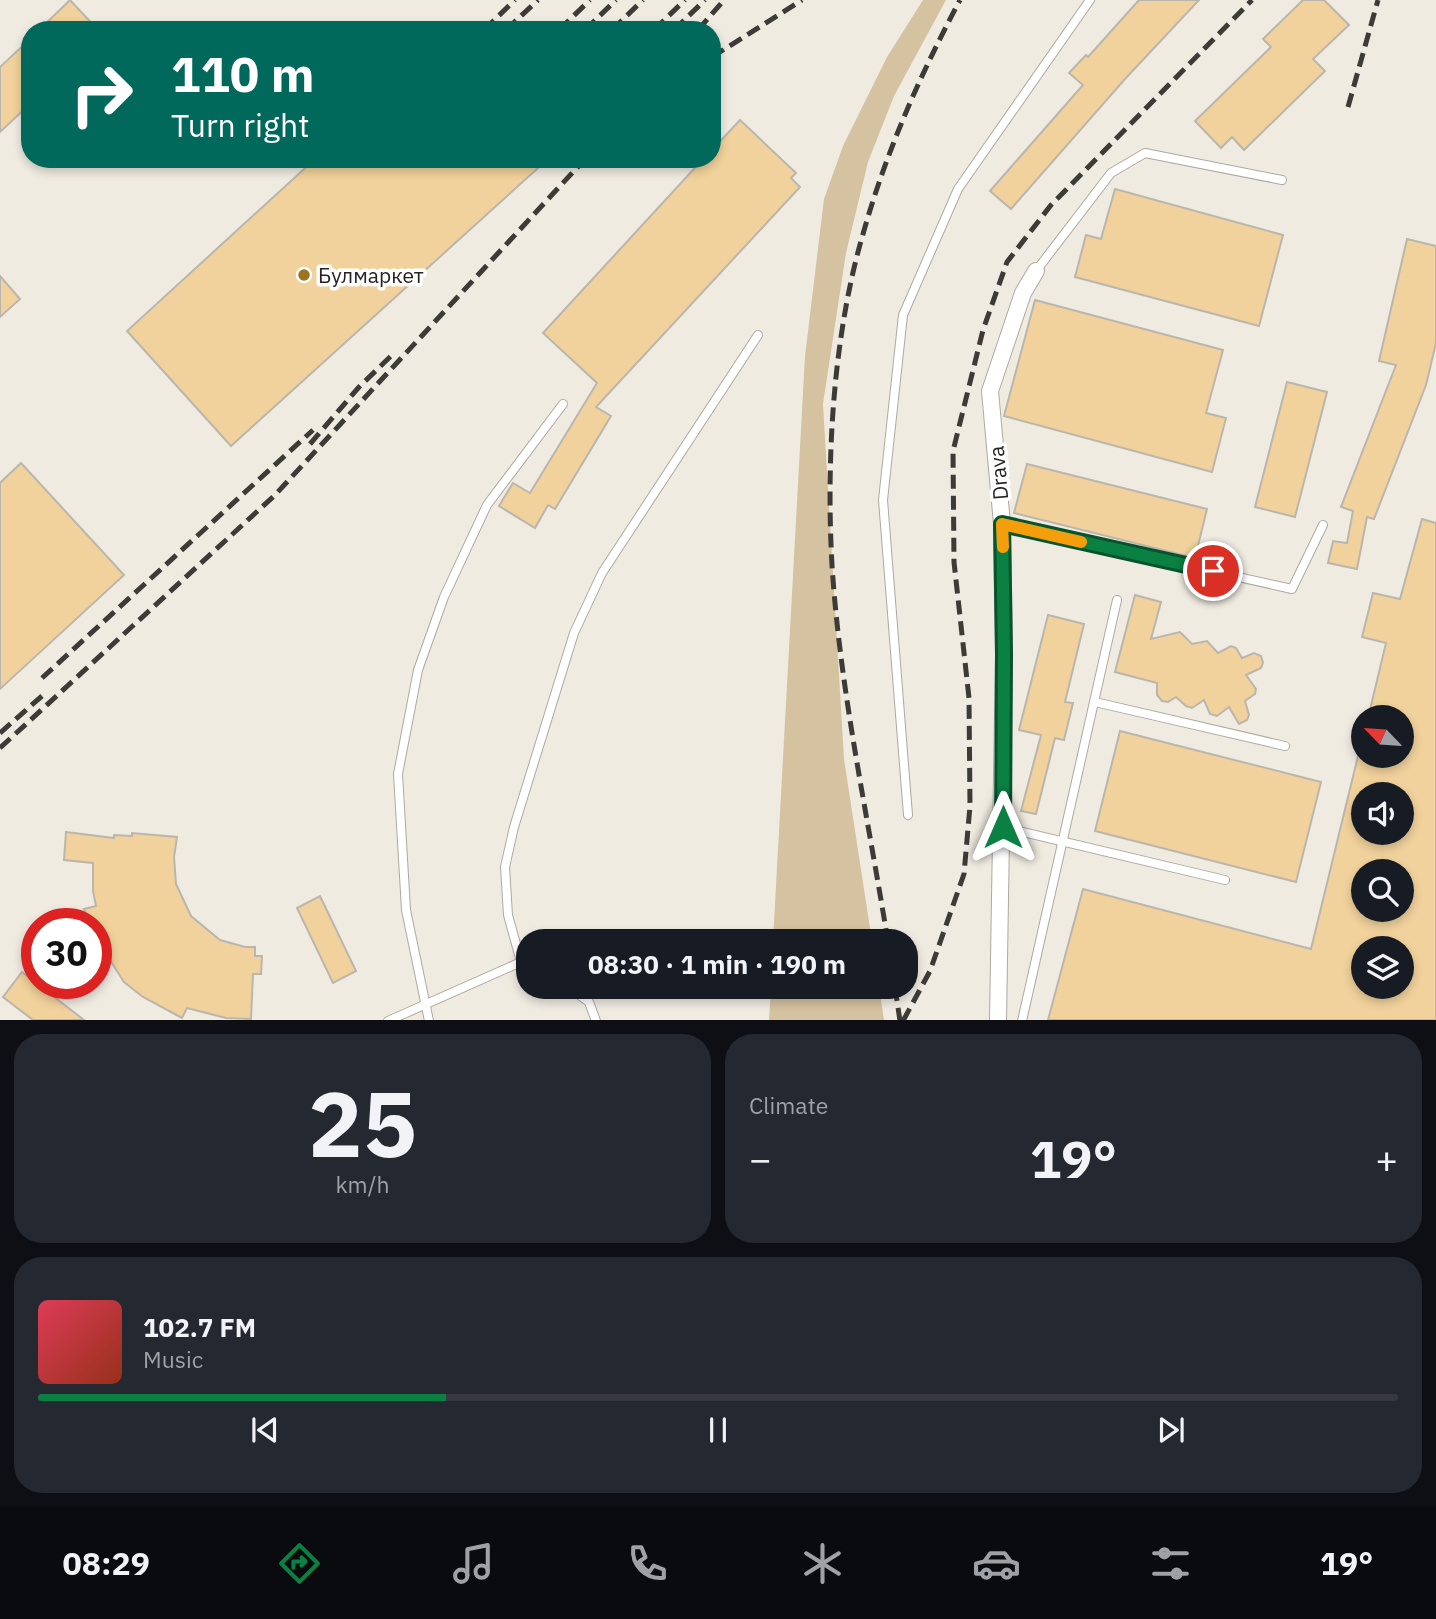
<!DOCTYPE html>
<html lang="en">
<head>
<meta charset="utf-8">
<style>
  :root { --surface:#171b24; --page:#242831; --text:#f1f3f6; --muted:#9ea1a6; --line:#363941; --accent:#0b8043 }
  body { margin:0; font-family:"IBM Plex Sans",sans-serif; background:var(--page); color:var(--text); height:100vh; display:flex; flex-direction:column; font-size:26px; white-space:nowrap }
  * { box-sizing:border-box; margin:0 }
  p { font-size:23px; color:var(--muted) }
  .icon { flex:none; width:38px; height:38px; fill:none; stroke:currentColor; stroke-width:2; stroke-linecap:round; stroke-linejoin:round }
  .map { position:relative; height:1020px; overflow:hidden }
  .drawer { display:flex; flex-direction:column; gap:14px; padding:14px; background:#0d0f14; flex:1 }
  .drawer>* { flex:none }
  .guide { position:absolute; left:21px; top:21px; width:700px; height:147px; border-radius:28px; box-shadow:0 4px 10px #0003; background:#00695c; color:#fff; overflow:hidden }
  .needle { width:46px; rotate:295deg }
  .tools { position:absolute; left:1351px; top:705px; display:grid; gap:14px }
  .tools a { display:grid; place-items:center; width:63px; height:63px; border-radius:50%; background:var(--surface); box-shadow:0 4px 10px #0003; font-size:35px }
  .speed { position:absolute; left:21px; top:908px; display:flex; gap:14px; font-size:35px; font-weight:700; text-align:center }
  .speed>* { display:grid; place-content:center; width:91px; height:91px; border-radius:50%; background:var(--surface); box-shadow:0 4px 10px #0003; line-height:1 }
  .speed .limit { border:10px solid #d22; background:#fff; color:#111 }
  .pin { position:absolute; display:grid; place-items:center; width:60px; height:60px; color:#fff; margin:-30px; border:4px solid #fff; border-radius:50%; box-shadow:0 2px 7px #0007 }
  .me { position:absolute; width:77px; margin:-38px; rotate:0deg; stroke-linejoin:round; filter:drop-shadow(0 0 5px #0008) }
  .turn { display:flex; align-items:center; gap:24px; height:147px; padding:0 35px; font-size:32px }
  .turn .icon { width:91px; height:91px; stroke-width:2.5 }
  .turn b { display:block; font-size:49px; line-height:60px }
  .big { font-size:52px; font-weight:700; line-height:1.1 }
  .drawer .card { flex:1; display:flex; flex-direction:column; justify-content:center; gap:10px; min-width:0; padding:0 24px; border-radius:28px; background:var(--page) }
  .drawer .dial { align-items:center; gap:0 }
  .dial b { font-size:91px; line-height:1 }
  .song { display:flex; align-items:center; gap:21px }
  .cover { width:84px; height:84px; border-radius:10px; background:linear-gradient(135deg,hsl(350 70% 55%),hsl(10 70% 35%)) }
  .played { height:7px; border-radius:4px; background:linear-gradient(90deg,var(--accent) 30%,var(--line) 30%) }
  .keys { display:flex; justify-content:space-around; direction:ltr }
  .heat { display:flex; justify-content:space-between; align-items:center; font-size:38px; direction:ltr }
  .drawer .tiles { flex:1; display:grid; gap:14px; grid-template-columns:1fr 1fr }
  .card:last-child { grid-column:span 2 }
  .trip { position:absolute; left:516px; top:929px; width:402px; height:70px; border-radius:28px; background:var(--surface); box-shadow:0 4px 10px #0003; font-weight:700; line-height:70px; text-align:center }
  .menu { display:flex; height:112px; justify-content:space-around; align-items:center; background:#090b0e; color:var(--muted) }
  .menu .icon { width:49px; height:49px }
  .menu .selected { color:var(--accent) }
  .menu b { font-size:32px; color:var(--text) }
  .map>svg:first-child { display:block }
  .green { fill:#d5c2a1 }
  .building { fill:#f1d29c; stroke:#bbb6ad; stroke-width:2; fill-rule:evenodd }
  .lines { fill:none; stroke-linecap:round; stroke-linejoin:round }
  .service-casing { stroke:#aea9a0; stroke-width:10 }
  .minor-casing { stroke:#aea9a0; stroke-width:18 }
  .service { stroke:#fff; stroke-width:8 }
  .minor { stroke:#fff; stroke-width:16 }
  .rail { stroke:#3d3b37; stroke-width:5; stroke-dasharray:14 7; stroke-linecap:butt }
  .route-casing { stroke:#07532c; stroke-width:18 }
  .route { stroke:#0b8043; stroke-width:12 }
  .slow { stroke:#f59e0b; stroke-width:12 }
  .poi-dot { fill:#9c7421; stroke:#fff; stroke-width:2.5 }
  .labels { text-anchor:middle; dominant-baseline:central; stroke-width:7; stroke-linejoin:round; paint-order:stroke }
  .poi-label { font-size:21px; fill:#262421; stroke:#fff; text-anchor:start }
  .street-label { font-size:21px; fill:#262421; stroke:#fff }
</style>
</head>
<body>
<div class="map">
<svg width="1436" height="1021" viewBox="0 0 1436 1021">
  <rect width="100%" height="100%" fill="#f0ebe1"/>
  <!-- green -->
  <g class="green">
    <path d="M923 0H946L894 96 868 162 846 253 823 404 844 759 872 941H773L805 356 824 199 843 146 887 57Z"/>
    <path d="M771 987H879L884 1020H769Z"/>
  </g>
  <!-- building -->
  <g class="building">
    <path d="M70 0 98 30H39Z"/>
    <path d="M1139 0H1199L1125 79 1011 209 990 191 1083 85 1069 73 1086 55 1088 57Z"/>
    <path d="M1303 0H1324L1349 25 1313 59 1325 71 1244 150 1232 137 1221 148 1195 121 1271 47 1263 39Z"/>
    <path d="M30 39V104L0 132V67Z"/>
    <path d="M740 120 796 173 791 178 800 187 596 407 611 416 555 509 548 505 535 528 499 506 513 483 530 493 597 383 543 333 703 159H712V150Z"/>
    <path d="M315 159H548L231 446 127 331Z"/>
    <path d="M1115 189 1283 235 1259 326 1075 277 1086 235 1101 239Z"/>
    <path d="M1407 239 1436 246V343L1426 385 1374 519 1367 517 1357 569 1328 563 1333 541 1347 543 1353 511 1341 507 1396 365 1379 361Z"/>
    <path d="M0 276 20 299 0 317Z"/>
    <path d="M1035 300 1223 350 1206 413 1226 418 1212 472 1004 416Z"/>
    <path d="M1287 382 1327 392 1295 517 1255 507Z"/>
    <path d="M21 463 124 575 0 689V483Z"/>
    <path d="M1027 464 1207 509 1195 558 1014 513Z"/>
    <path d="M1422 519 1436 523V1020H1048L1083 889 1311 949 1358 756H1402V718H1368L1386 643 1362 637 1373 593 1400 599ZM1363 794H1402V833H1363ZM1363 872H1402V910H1363ZM1363 948H1402V987H1363Z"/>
    <path d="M1135 595 1161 602 1151 639 1180 632 1192 644 1207 641 1218 653 1231 646 1236 648 1242 658 1254 653 1261 656 1263 663 1261 668 1246 675 1256 689 1255 694 1245 701 1249 715 1247 720 1239 724 1229 707 1217 716 1210 714 1204 700 1192 708 1186 706 1176 697 1168 702 1162 701 1157 695V683L1115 672Z"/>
    <path d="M1048 615 1084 624 1065 702 1073 703 1064 740 1055 738 1036 814 1021 811 1041 735 1019 730Z"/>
    <path d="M1120 731 1321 782 1296 882 1095 831Z"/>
    <path d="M66 832 114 838V835L132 836V833L177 837 174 857 176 884 191 916 220 940 245 947H255V956H262L261 974H253L251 1019 226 1018 187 1008 182 1018 143 997 124 982 96 938V924H89L84 909 96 906 93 891V863L64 860Z"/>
    <path d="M320 896 356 971 333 983 297 908Z"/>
    <path d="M22 972 84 1020H33L3 997Z"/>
  </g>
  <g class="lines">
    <defs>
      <g id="service">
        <path d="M1036 271 1111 173 1145 153 1282 180"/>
        <path d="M1002 524 1292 589 1323 525"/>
        <path d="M1095 702 1285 746"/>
        <path d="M908 815 883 500 903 315 958 189 1090 0"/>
        <path d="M1002 827 1225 880"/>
        <path d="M521 962 508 915 505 867 514 827 574 633 602 573 758 335"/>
        <path d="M568 987 589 1002 596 1021"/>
        <path d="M388 1021 521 962 528 965"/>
        <path d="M429 1021 406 910 398 774 418 670 444 597 487 505 563 404"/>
        <path d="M1022 1021 1117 600"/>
      </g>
      <path id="minor" d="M998 1021 1004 654 1002 524 990 391 1023 293 1036 271"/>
    </defs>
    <!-- service casing -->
    <use href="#service" class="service-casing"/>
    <!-- minor casing -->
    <use href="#minor" class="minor-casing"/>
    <!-- service -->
    <use href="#service" class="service"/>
    <!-- minor -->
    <use href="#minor" class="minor"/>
    <!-- rail -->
    <g class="rail">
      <path d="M484 30 515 0"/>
      <path d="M506 30 538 0"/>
      <path d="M559 30 590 0"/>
      <path d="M585 30 616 0"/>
      <path d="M612 30 643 0"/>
      <path d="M654 30 685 0"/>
      <path d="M674 30 705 0"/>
      <path d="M698 30 724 0"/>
      <path d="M712 57 802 0"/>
      <path d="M1348 107 1378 0"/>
      <path d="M310 444 359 387 393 354"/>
      <path d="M42 678 313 430"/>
      <path d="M0 733 42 696"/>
      <path d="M0 748 275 495 585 159"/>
      <path d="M888 942C868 817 840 691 832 565 826 460 833 336 863 234 886 152 920 75 960 0"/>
      <path d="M895 987 900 1021"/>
      <path d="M903 1021 930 971 964 874 970 806 969 698 954 562 953 451 983 330 1007 262 1051 205 1252 0"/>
    </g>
  </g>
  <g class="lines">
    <defs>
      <path id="route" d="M1003 827 1004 654 1002 524 1213 571"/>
    </defs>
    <!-- route casing -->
    <use href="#route" class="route-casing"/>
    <!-- route -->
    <use href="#route" class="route"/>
    <!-- slow -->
    <path class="slow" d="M1003 547 1002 524 1081 542"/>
  </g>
  <!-- markers -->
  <circle class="poi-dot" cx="304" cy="275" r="7"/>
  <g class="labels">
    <!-- poi labels -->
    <g class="poi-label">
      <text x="318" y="275">Булмаркет</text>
    </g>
    <!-- street labels -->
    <g class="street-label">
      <text transform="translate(998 473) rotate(-95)">Drava</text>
    </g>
  </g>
</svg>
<div class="tools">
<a><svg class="needle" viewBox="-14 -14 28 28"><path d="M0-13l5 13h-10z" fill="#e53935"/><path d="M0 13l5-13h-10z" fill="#9ea1a6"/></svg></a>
<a><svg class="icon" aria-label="sound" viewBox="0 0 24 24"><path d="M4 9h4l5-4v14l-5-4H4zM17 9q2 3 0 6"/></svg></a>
<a><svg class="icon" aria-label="search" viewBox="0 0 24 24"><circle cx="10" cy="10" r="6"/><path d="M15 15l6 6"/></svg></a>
<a><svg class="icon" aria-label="layers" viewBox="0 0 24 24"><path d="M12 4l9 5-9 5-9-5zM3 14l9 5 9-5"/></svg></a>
</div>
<div class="speed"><div class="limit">30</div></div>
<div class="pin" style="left:1213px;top:571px;background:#d93025"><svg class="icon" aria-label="arrive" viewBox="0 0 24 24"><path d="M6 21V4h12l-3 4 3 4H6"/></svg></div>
<svg class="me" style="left:1003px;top:827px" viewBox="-20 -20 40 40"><path d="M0-17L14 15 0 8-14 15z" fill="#0b8043" stroke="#fff" stroke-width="4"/></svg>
<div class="trip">08:30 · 1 min · 190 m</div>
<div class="guide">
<div class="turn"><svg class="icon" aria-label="right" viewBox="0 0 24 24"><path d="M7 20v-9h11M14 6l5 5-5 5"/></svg><div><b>110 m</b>Turn right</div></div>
</div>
</div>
<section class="drawer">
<div class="tiles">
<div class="card dial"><b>25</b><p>km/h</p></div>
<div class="card"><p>Climate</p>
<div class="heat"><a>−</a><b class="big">19°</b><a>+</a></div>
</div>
<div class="card">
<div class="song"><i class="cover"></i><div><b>102.7 FM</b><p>Music</p></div></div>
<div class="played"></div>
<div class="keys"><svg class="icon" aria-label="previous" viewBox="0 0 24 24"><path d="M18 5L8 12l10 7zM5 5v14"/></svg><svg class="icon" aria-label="pause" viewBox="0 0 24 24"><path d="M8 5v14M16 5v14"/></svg><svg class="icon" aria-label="next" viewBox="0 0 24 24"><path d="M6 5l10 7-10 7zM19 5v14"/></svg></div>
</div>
</div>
</section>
<nav class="menu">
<b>08:29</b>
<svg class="icon selected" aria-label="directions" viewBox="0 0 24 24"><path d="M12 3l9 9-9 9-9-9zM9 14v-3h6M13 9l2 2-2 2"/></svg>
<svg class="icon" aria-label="music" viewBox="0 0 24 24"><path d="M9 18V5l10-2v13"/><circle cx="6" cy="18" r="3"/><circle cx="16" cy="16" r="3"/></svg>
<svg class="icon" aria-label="phone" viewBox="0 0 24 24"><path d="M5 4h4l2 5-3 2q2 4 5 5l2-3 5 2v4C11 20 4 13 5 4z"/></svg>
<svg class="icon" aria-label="climate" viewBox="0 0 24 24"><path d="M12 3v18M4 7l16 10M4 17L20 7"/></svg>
<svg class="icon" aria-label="car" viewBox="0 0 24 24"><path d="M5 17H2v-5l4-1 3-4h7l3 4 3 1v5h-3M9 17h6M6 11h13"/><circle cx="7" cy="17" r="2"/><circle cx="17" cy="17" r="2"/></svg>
<svg class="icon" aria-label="filters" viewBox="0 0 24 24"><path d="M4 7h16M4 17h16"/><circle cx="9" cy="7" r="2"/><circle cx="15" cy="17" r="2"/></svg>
<b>19°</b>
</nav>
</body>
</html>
